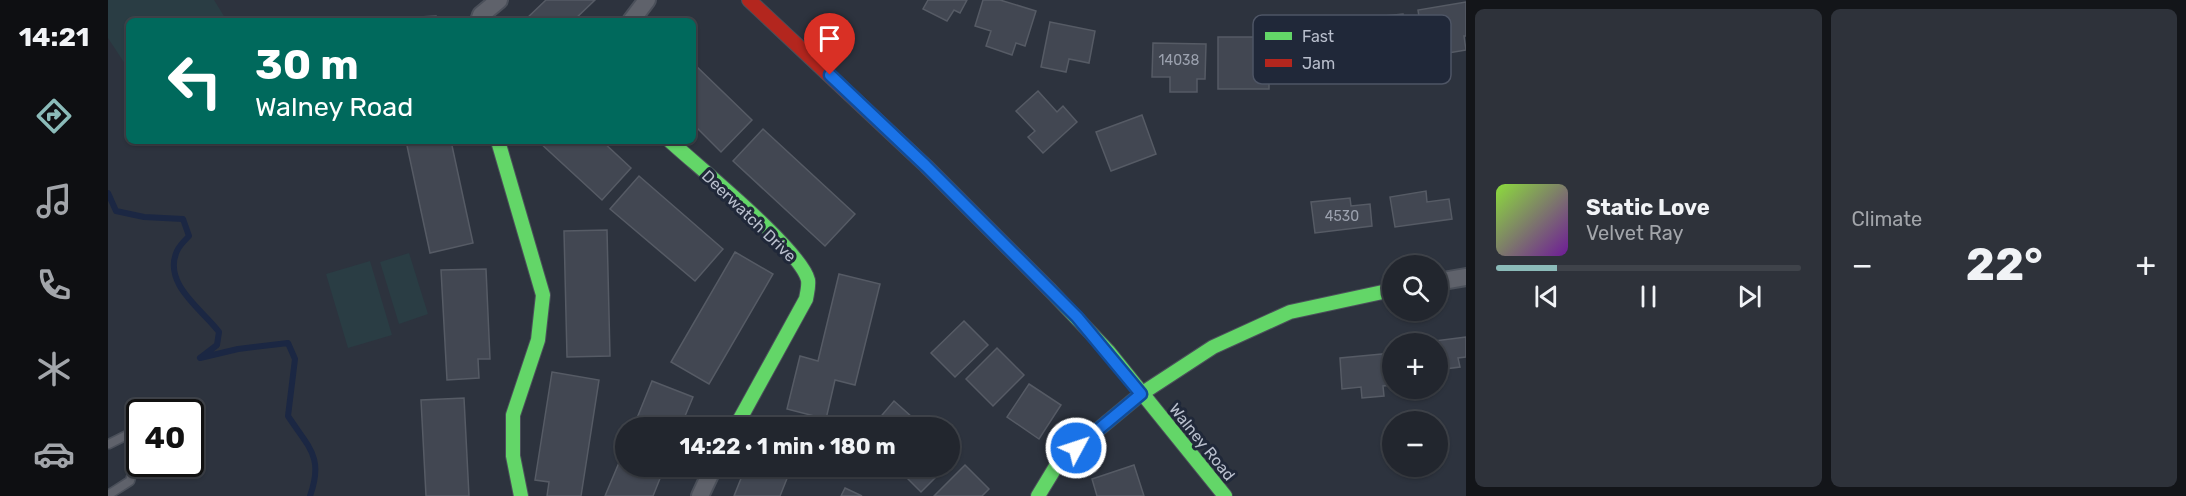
<!DOCTYPE html>
<html lang="en">
<head>
<meta charset="utf-8">
<style>
  :root { --surface:#22262e; --page:#2e323a; --text:#f1f3f6; --muted:#a2a5aa; --line:#3f434a; --accent:#8bbbb9 }
  body { margin:0; font-family:Rubik,sans-serif; background:var(--page); color:var(--text); height:100vh; display:flex; flex-direction:column; font-size:22px; white-space:nowrap }
  * { box-sizing:border-box; margin:0 }
  p { font-size:20px; color:var(--muted) }
  .icon { flex:none; width:33px; height:33px; fill:none; stroke:currentColor; stroke-width:2; stroke-linecap:round; stroke-linejoin:round }
  .map { position:relative; flex:1; overflow:hidden }
  .details { display:flex; flex-direction:column; gap:9px; padding:9px; background:#131519; width:720px }
  .details>* { flex:none }
  .top-card { position:absolute; left:18px; top:18px; width:570px; height:126px; border-radius:9px; box-shadow:0 2px 4px #0004,0 0 0 2px var(--line); background:#00695c; color:#fff; overflow:hidden }
  .controls { position:absolute; left:1274px; top:255px; display:grid; gap:12px }
  .controls a { display:grid; place-items:center; width:66px; height:66px; border-radius:50%; background:var(--surface); box-shadow:0 2px 4px #0004,0 0 0 2px var(--line); font-size:30px }
  .speed { position:absolute; left:18px; top:399px; display:flex; gap:12px; font-size:30px; font-weight:700; text-align:center }
  .speed>* { display:grid; place-content:center; width:78px; height:78px; border-radius:50%; background:var(--surface); box-shadow:0 2px 4px #0004,0 0 0 2px var(--line); line-height:1 }
  .speed .limit { border:3px solid #111; border-radius:9px; background:#fff; color:#111 }
  .pin { position:absolute; display:grid; place-items:center; width:51px; height:51px; color:#fff; margin:-62px -26px; border-radius:50% 50% 50% 0; rotate:-45deg; box-shadow:0 0 6px #0007 }
  .pin .icon { rotate:45deg }
  .me { position:absolute; width:66px; margin:-33px; rotate:50deg; stroke-linejoin:round; filter:drop-shadow(0 0 4px #0008) }
  .turn { display:flex; align-items:center; gap:21px; height:126px; padding:0 30px; font-size:27px }
  .turn .icon { width:78px; height:78px; stroke-width:2.5 }
  .turn b { display:block; font-size:42px; line-height:51px }
  .big { font-size:45px; font-weight:700; line-height:1.1 }
  .details .widget { flex:1; display:flex; flex-direction:column; justify-content:center; gap:9px; min-width:0; padding:0 21px; border-radius:9px; background:var(--page) }
  .song { display:flex; align-items:center; gap:18px }
  .cover { width:72px; height:72px; border-radius:9px; background:linear-gradient(135deg,hsl(90 70% 55%),hsl(280 70% 35%)) }
  .played { height:6px; border-radius:3px; background:linear-gradient(90deg,var(--accent) 20%,var(--line) 20%) }
  .keys { display:flex; justify-content:space-around; direction:ltr }
  .heat { display:flex; justify-content:space-between; align-items:center; font-size:33px; direction:ltr }
  .details .tiles { flex:1; display:grid; gap:9px; grid-template-columns:repeat(2,1fr) }
  .trip { position:absolute; left:507px; top:417px; width:345px; height:60px; border-radius:30px; background:var(--surface); box-shadow:0 2px 4px #0004,0 0 0 2px var(--line); font-weight:700; line-height:60px; text-align:center }
  main { display:flex; flex:1; min-height:0 }
  .tabs { display:flex; flex-direction:column; width:108px; justify-content:space-around; align-items:center; background:#0e0f12; color:var(--muted) }
  .tabs .icon { width:42px; height:42px }
  .tabs .current { color:var(--accent) }
  .tabs b { font-size:27px; color:var(--text) }
  .map>svg:first-child { display:block }
  .green { fill:#2a3d44 }
  .lines { fill:none; stroke-linecap:round; stroke-linejoin:round }
  .stream { stroke:#1b2743; stroke-width:6 }
  .building { fill:#424752; stroke:#565b65; stroke-width:1.5 }
  .lane-casing { stroke:#4b505a; stroke-width:11 }
  .street-casing { stroke:#4b505a; stroke-width:20 }
  .fast-casing { stroke:#4b505a; stroke-width:16 }
  .jam-casing { stroke:#4b505a; stroke-width:16 }
  .lane { stroke:#5f626b; stroke-width:8 }
  .street { stroke:#5f626b; stroke-width:16 }
  .fast { stroke:#63d668; stroke-width:14 }
  .jam { stroke:#b3261e; stroke-width:14 }
  .route-casing { stroke:#114b97; stroke-width:15 }
  .route { stroke:#1a73e8; stroke-width:10 }
  .labels { text-anchor:middle; dominant-baseline:central; stroke-width:6; stroke-linejoin:round; paint-order:stroke }
  .number-label { font-size:14px; fill:#9ba1ae }
  .street-label { font-size:16px; fill:#b9bfcd; stroke:#202839 }
  .key { fill:#202839; stroke:#4e5565; stroke-width:1.5 }
  .key-label { font-size:16px; fill:#b9bfcd }
</style>
</head>
<body>
<main>
<nav class="tabs">
<b>14:21</b>
<svg class="icon current" aria-label="directions" viewBox="0 0 24 24"><path d="M12 3l9 9-9 9-9-9zM9 14v-3h6M13 9l2 2-2 2"/></svg>
<svg class="icon" aria-label="music" viewBox="0 0 24 24"><path d="M9 18V5l10-2v13"/><circle cx="6" cy="18" r="3"/><circle cx="16" cy="16" r="3"/></svg>
<svg class="icon" aria-label="phone" viewBox="0 0 24 24"><path d="M5 4h4l2 5-3 2q2 4 5 5l2-3 5 2v4C11 20 4 13 5 4z"/></svg>
<svg class="icon" aria-label="climate" viewBox="0 0 24 24"><path d="M12 3v18M4 7l16 10M4 17L20 7"/></svg>
<svg class="icon" aria-label="car" viewBox="0 0 24 24"><path d="M5 17H2v-5l4-1 3-4h7l3 4 3 1v5h-3M9 17h6M6 11h13"/><circle cx="7" cy="17" r="2"/><circle cx="17" cy="17" r="2"/></svg>
</nav>
<div class="map">
<svg width="1358" height="496" viewBox="0 0 1358 496">
  <rect width="100%" height="100%" fill="#2d333e"/>
  <!-- green -->
  <g class="green">
    <path d="M0 0H106L119 21H21V70L0 38Z"/>
    <path d="M301 253 320 314 291 324 272 262Z"/>
    <path d="M262 261 284 335 240 348 218 274Z"/>
  </g>
  <g class="lines">
    <!-- stream -->
    <path class="stream" d="M0 193 8 211 36 217 75 219 81 236C77 240 71 246 69 251 54 284 95 310 111 332L109 345 92 358 130 349 180 343 187 359 180 416C201 448 216 457 202 496"/>
  </g>
  <!-- building -->
  <g class="building">
    <path d="M438 0H487L465 21H416Z"/>
    <path d="M820 0H859L852 13 846 10 839 21 815 9Z"/>
    <path d="M875 0H892L928 11 917 46 908 43 904 55 878 46 883 31 867 26Z"/>
    <path d="M1358 2V36H1356L1358 50 1317 57 1310 10Z"/>
    <path d="M1295 14 1299 65 1251 68 1247 19Z"/>
    <path d="M328 16V21H293V18Z"/>
    <path d="M942 22 987 31 981 63 961 59 958 72 933 67Z"/>
    <rect x="1110" y="37" width="51" height="52"/>
    <path d="M1045 43 1098 44 1097 79H1089V92H1062V77H1044Z"/>
    <path d="M585 63 644 120 613 152 585 124Z"/>
    <path d="M930 91 949 112 955 106 969 122 935 153 920 137 927 131 908 111Z"/>
    <path d="M1034 115 1048 154 1003 171 988 132Z"/>
    <path d="M655 129 747 214 717 246 625 161Z"/>
    <path d="M298 141H343L365 243 322 253Z"/>
    <path d="M430 141H494L523 168 494 200Z"/>
    <path d="M531 176 615 249 587 281 502 209Z"/>
    <path d="M1318 191 1319 202 1341 199 1344 219 1287 227 1282 197Z"/>
    <path d="M1242 198 1243 206 1262 204 1264 226 1207 233 1203 202Z"/>
    <path d="M499 230 502 356 459 357 456 231Z"/>
    <path d="M627 252 665 274 601 384 563 362Z"/>
    <path d="M378 269 382 359H370L371 378 339 380 333 270Z"/>
    <path d="M731 274 772 284 747 385 727 380 718 419 679 409 692 356 710 361Z"/>
    <path d="M856 321 880 345 847 377 823 353Z"/>
    <path d="M1358 337V357L1350 358 1352 367 1329 370V381V344L1311 343Z"/>
    <path d="M889 348 916 375 885 406 858 379Z"/>
    <path d="M1284 353V385L1275 386 1276 396 1254 398 1253 387 1234 389 1232 358Z"/>
    <path d="M444 372 491 380 473 496H439L441 482 427 480Z"/>
    <path d="M544 381 585 397 572 428H525Z"/>
    <path d="M921 384 953 405 931 439 899 417Z"/>
    <path d="M356 398 361 496H318L313 400Z"/>
    <path d="M786 401 814 426 813 428H763Z"/>
    <path d="M658 418 681 428H654Z"/>
    <path d="M518 446V466H557L545 496H497Z"/>
    <path d="M842 451 848 457 842 464Z"/>
    <path d="M857 465 881 489 874 496H826Z"/>
    <path d="M1026 465 1036 496H989L984 479Z"/>
    <path d="M638 466H684L672 496H626Z"/>
    <path d="M787 466H839L813 492Z"/>
    <path d="M737 488 754 496H733Z"/>
  </g>
  <g class="lines">
    <defs>
      <g id="lane">
        <path d="M1 444 25 432 32 443"/>
        <path d="M0 495 22 481 32 444"/>
      </g>
      <g id="street">
        <path d="M371 21 373 15 391 0"/>
        <path d="M523 21 539 0"/>
        <path d="M1329 282 1358 277"/>
        <path d="M592 496 606 466"/>
      </g>
      <g id="fast">
        <path d="M390 141 435 295 430 340 405 415V456L413 496"/>
        <path d="M562 141C589 166 693 250 700 280 701 286 699 293 698 299L627 428"/>
        <path d="M942 290 1000 351 1117 496"/>
        <path d="M930 496 950 463 1033 394 1105 347 1182 312 1284 290"/>
      </g>
      <path id="jam" d="M641 0 818 166 942 290"/>
    </defs>
    <!-- lane casing -->
    <use href="#lane" class="lane-casing"/>
    <!-- street casing -->
    <use href="#street" class="street-casing"/>
    <!-- fast casing -->
    <use href="#fast" class="fast-casing"/>
    <!-- jam casing -->
    <use href="#jam" class="jam-casing"/>
    <!-- lane -->
    <use href="#lane" class="lane"/>
    <!-- street -->
    <use href="#street" class="street"/>
    <!-- fast -->
    <use href="#fast" class="fast"/>
    <!-- jam -->
    <use href="#jam" class="jam"/>
  </g>
  <g class="lines">
    <defs>
      <path id="route" d="M722 75 818 166 969 317 1033 394 968 448"/>
    </defs>
    <!-- route casing -->
    <use href="#route" class="route-casing"/>
    <!-- route -->
    <use href="#route" class="route"/>
  </g>
  <g class="labels">
    <!-- number labels -->
    <g class="number-label">
      <text x="1071" y="60">14038</text>
      <text x="1234" y="216">4530</text>
    </g>
    <!-- street labels -->
    <g class="street-label">
      <text transform="translate(641 216) rotate(44)">Deerwatch Drive</text>
      <text transform="translate(1094 442) rotate(51)">Walney Road</text>
    </g>
  </g>
  <!-- legend -->
  <rect x="1145" y="15" width="198" height="69" rx="9" class="key"/>
  <rect x="1157" y="32" width="27" height="8" fill="#63d668"/>
  <rect x="1157" y="59" width="27" height="8" fill="#b3261e"/>
  <g class="key-label">
    <text x="1194" y="42">Fast</text>
    <text x="1194" y="69">Jam</text>
  </g>
</svg>
<div class="controls">
<a><svg class="icon" aria-label="search" viewBox="0 0 24 24"><circle cx="10" cy="10" r="6"/><path d="M15 15l6 6"/></svg></a>
<a>+</a>
<a>−</a>
</div>
<div class="speed"><div class="limit">40</div></div>
<div class="pin" style="left:722px;top:75px;background:#d93025"><svg class="icon" aria-label="arrive" viewBox="0 0 24 24"><path d="M6 21V4h12l-3 4 3 4H6"/></svg></div>
<svg class="me" style="left:968px;top:448px" viewBox="-20 -20 40 40"><circle r="17" fill="#1a73e8" stroke="#fff" stroke-width="3"/><path d="M0-11L8 9 0 5-8 9z" fill="#fff"/></svg>
<div class="trip">14:22 · 1 min · 180 m</div>
<div class="top-card">
<div class="turn"><svg class="icon" aria-label="left" viewBox="0 0 24 24"><path d="M17 20v-9H6M10 6l-5 5 5 5"/></svg><div><b>30 m</b>Walney Road</div></div>
</div>
</div>
<section class="details">
<div class="tiles">
<div class="widget">
<div class="song"><i class="cover"></i><div><b>Static Love</b><p>Velvet Ray</p></div></div>
<div class="played"></div>
<div class="keys"><svg class="icon" aria-label="previous" viewBox="0 0 24 24"><path d="M18 5L8 12l10 7zM5 5v14"/></svg><svg class="icon" aria-label="pause" viewBox="0 0 24 24"><path d="M8 5v14M16 5v14"/></svg><svg class="icon" aria-label="next" viewBox="0 0 24 24"><path d="M6 5l10 7-10 7zM19 5v14"/></svg></div>
</div>
<div class="widget"><p>Climate</p>
<div class="heat"><a>−</a><b class="big">22°</b><a>+</a></div>
</div>
</div>
</section>
</main>
</body>
</html>
